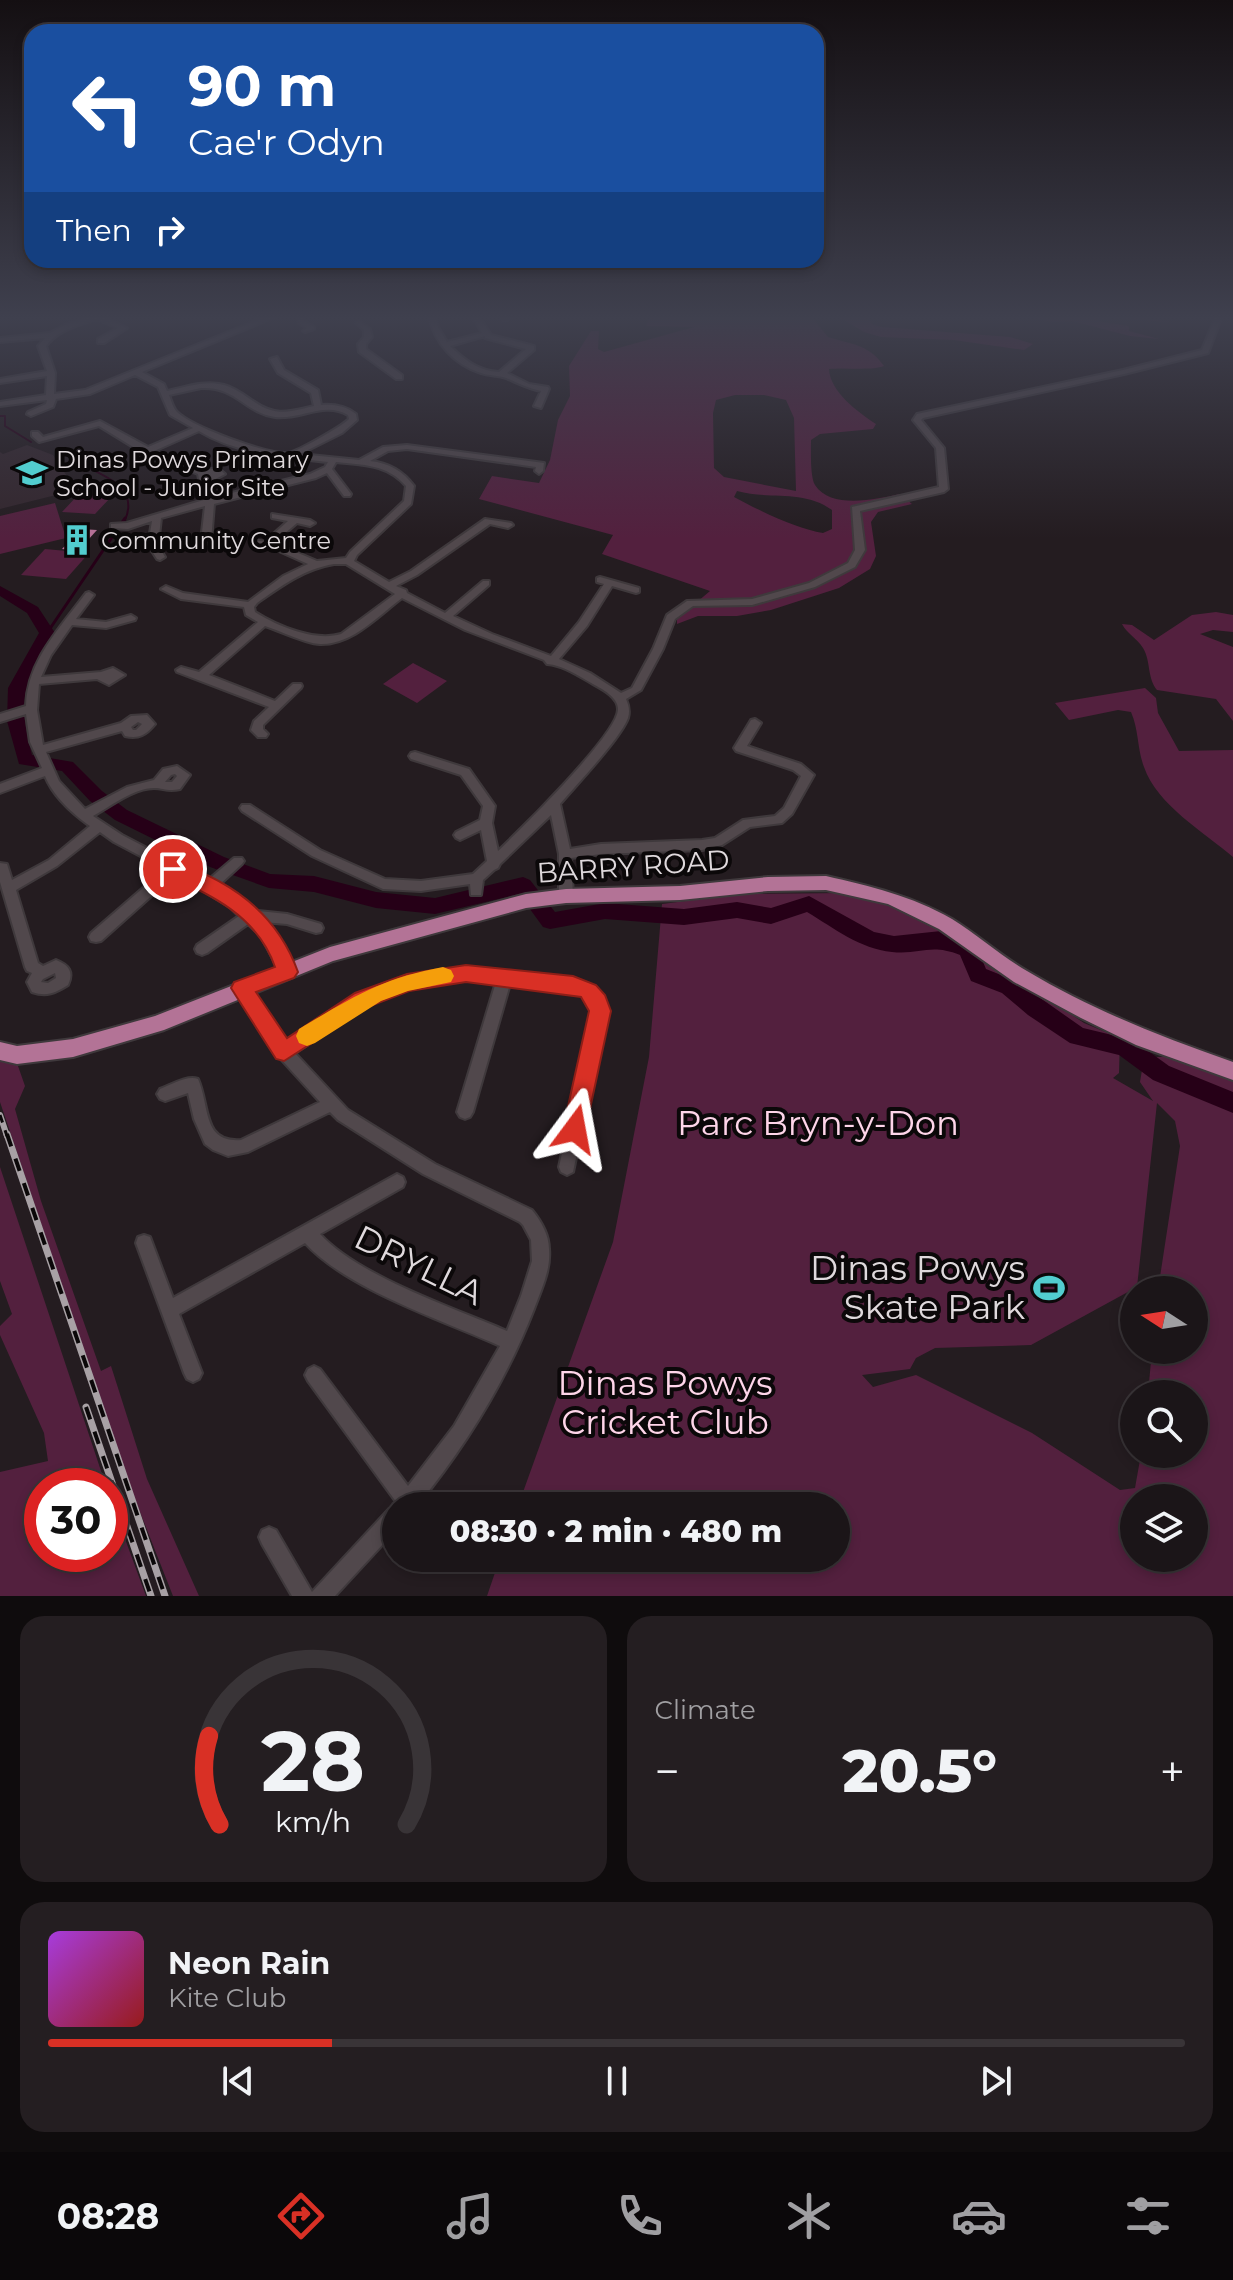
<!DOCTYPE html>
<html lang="en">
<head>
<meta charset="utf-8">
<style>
  :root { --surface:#1b1518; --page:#241e21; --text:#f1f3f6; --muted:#a09fa2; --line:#393437; --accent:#d93025 }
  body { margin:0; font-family:Montserrat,sans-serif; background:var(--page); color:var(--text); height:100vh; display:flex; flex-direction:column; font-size:30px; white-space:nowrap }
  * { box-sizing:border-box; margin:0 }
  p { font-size:26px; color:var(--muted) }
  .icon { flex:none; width:44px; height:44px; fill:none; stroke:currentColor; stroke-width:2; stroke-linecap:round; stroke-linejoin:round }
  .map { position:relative; height:1596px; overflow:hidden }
  .details { display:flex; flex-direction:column; gap:20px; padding:20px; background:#0f0c0d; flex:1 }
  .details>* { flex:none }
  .banner { position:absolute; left:24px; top:24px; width:800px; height:244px; border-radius:24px; box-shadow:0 4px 12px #0003,0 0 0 2px var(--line); background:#1a4fa0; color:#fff; overflow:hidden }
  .needle { width:52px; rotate:282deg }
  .fabs { position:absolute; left:1120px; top:1276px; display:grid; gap:16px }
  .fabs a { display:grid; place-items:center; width:88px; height:88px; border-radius:50%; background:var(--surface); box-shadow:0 4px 12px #0003,0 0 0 2px var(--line); font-size:40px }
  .speed { position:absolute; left:24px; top:1468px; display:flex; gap:16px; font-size:40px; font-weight:700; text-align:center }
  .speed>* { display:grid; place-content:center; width:104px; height:104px; border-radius:50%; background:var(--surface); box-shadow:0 4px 12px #0003,0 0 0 2px var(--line); line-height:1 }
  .speed .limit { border:12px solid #d22; background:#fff; color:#111 }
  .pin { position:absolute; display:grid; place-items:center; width:68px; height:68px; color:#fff; margin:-34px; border:4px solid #fff; border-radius:50%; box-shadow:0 2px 8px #0007 }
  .me { position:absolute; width:88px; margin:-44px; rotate:13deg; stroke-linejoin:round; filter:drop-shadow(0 0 6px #0008) }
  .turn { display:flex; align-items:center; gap:28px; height:168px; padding:0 32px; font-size:36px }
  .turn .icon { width:104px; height:104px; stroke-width:2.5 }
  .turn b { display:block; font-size:56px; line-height:68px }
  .then { display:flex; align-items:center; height:76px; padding:0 32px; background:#0003; gap:16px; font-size:30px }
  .big { font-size:60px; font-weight:800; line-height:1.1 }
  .details .widget { flex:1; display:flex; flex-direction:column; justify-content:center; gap:12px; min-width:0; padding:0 28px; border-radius:24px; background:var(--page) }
  .details .dial { align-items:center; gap:0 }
  .dial svg { height:208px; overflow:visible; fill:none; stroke:var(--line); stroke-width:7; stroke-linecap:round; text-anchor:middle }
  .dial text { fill:var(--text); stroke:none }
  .song { display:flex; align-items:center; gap:24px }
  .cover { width:96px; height:96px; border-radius:12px; background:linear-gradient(135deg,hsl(280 70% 55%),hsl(0 70% 35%)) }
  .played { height:8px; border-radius:4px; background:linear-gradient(90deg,var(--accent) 25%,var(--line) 25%) }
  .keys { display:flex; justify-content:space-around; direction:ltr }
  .heat { display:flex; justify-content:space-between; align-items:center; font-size:44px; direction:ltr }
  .details .tiles { flex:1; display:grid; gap:20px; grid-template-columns:1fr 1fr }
  .widget:last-child { grid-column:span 2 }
  .trip { position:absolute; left:382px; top:1492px; width:468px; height:80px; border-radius:40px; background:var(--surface); box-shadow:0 4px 12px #0003,0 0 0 2px var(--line); font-weight:800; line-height:80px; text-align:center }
  .dock { display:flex; height:128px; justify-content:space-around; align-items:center; background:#0b080a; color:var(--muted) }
  .dock .icon { width:56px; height:56px }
  .dock .on { color:var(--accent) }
  .dock b { font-size:36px; color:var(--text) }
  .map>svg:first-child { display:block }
  .built { fill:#33262d }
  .green { fill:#53203e; fill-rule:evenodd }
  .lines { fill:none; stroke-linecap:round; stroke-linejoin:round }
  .stream-far1 { stroke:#260017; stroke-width:2 }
  .stream { stroke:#260017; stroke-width:3 }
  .river { fill:#260017; fill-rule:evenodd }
  .building { fill:#b97298 }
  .minor-casing { stroke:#3f393c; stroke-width:4 }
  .major-casing { stroke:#3f393c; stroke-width:4 }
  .minor { fill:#51484c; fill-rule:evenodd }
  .major { fill:#b37396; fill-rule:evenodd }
  .rail-far1-casing { stroke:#a8a1a5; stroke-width:6 }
  .rail-casing { stroke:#a8a1a5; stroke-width:7 }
  .rail-far1 { stroke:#0b0809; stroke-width:3; stroke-dasharray:8; stroke-linecap:butt }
  .rail { stroke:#0b0809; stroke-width:4; stroke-dasharray:13; stroke-linecap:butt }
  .route { fill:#d93025; stroke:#8d1f18; stroke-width:2 }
  .slow { fill:#f59e0b }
  .labels { text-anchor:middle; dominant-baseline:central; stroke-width:8; stroke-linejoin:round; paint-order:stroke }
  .far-poi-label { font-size:24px; fill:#dfd9dc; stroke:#0b0809; text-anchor:start }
  .street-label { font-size:28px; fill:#dfd9dc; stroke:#0b0809 }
  .near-park-label { font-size:34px; fill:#fed5e9; stroke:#0b0809 }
  .near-street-label { font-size:34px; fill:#dfd9dc; stroke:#0b0809 }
  .near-poi-label { font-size:34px; fill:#dfd9dc; stroke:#0b0809; text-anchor:end }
</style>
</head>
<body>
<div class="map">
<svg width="1233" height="1596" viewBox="0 0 1233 1596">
  <rect width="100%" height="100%" fill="#241c20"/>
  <!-- built -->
  <path class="built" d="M27 445 53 455 76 490 0 509V452L3 454Z"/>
  <!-- green -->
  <g class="green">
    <path d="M650 316H811L828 337C850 344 869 344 884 366 871 371 845 367 829 369 830 392 858 412 876 424L873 429 820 434 811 440C811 450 810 477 815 485 831 510 877 499 900 494L912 504 878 512 871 522 876 556 870 569 839 588 771 610 737 616H698L677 624V619L710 591 602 554 613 535 479 499 492 476 539 483 550 460 558 420 570 396 569 366 591 331H599L598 349 604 352 694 327 646 326ZM735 395H764L786 400 794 418 796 491 724 477 714 468 713 413 716 400ZM737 491C768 500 804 489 832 510V529L823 533C797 529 758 510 734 497Z"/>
    <path d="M837 316H873L869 319 872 324 882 327 1010 337 1033 344 1024 350 954 340 881 337 864 332Z"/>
    <path d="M1023 316H1135L1170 322 1113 318 1096 321 1129 326V331L1159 339 1130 336 1072 321 1053 322Z"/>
    <path d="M79 494 111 497 95 514 62 512Z"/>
    <path d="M55 503 66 538 0 554V516Z"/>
    <path d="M45 549 89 553 66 579 21 575Z"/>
    <path d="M1216 612 1233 615V632L1213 630 1200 634 1233 647V721L1216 699 1157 690C1147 678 1151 661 1143 648 1137 638 1127 634 1122 624L1132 625 1154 640 1192 615Z"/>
    <path d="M413 663 447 681 417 703 383 684Z"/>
    <path d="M1145 688 1156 698 1158 713 1179 751 1233 750V857C1204 832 1157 805 1144 767 1137 749 1139 730 1131 712L1118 710 1069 720 1055 703Z"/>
    <path d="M848 893 921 914 1084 1023 1120 1038 1119 1073 1113 1078 1153 1101 1140 1082 1143 1064 1150 1057H1165L1233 1076V1596H487L500 1558H836V1506H518L613 1242 649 1057 662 904 740 894ZM1157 1103 1175 1121 1180 1146 1158 1290H1194V1350H1152L1148 1394H1194V1454H1141L1135 1488 1120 1490 1032 1433 916 1375 873 1387 862 1375 910 1369 916 1358 935 1348 1031 1345 1137 1287ZM1134 1498H1194V1558H1134Z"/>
    <path d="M0 1061 18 1066 25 1086 15 1109 41 1201 101 1371 111 1366 147 1479 199 1596H173L129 1484 0 1102Z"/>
    <path d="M0 1167 106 1486H42V1554H110V1498L146 1596H0V1472L48 1461 44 1433 0 1335V1326L12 1314 0 1281Z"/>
  </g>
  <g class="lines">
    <!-- stream-far1 -->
    <g class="stream-far1">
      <path d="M0 416H5V426L31 442"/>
      <path d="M78 463C102 475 140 486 125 520"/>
    </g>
    <!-- stream -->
    <path class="stream" d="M47 633 125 518"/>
    <!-- river -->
    <path class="river" d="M0 586 38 607 55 633C25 687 16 692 32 755L73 762 102 791 127 810 224 857 270 874 314 876 376 892 435 898 523 877 530 880 555 912 605 903 684 909 737 902 771 908 809 896 874 932 894 936 941 931 975 943 986 969 1016 981 1083 1028 1133 1040 1169 1066 1233 1092V1113L1153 1080 1119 1055 1070 1043 1028 1015 1002 993 971 981 960 955C930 943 920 955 892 952 860 949 834 928 807 912L771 924 737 918 684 925 605 919 550 929 543 927 519 894 435 914 376 908 314 892 269 888 210 867 115 820 90 801 62 771 19 764 7 721 8 688 39 633 27 613 0 596Z"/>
  </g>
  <!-- building -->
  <path class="building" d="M81 529 97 530 78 551 62 549Z"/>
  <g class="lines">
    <defs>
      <g id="minor">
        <path d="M92 316H101L127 328 104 343H98V339L118 328 96 319C77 326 58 330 46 346L55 373 54 394 85 390 268 316H277L142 372 164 384 167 391C186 387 205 380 224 385 235 388 244 395 253 401 276 417 288 412 314 406L311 393 278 373 270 359 277 357 284 370 318 390 321 405C334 404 346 406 356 414L357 420 342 433 300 454 359 460 383 447 407 445 544 463 543 471 539 474 535 471 536 467 407 449 388 451 370 461C389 463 403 471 414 486L411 504 357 555 354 561 389 582 411 571 485 519 511 523 513 525 508 528 490 524 417 575 396 586 406 590 407 593 445 613 483 581H489V585L453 616 492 634 551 656 579 622 604 584 597 582V578L600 577 639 588V592L636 593 612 586 587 626 559 659 590 673 621 693 632 688 653 649 667 615 687 601 752 599 809 583 848 563 855 550 852 507 939 487 936 448 913 420 917 414 1123 370 1202 350 1216 316H1222L1208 353 1124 374 923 418 921 420 944 448 948 489 944 492 860 511 865 550 855 567 815 587 752 605 693 606 675 619 663 649 641 690 626 699C629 706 630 711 628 718 620 739 577 784 560 804L570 849 601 844 702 840 715 838 743 820 775 816 784 808 801 776 793 770 736 751 734 748 751 720 755 719 761 723 747 746 801 764 814 775 792 814 782 823 750 827 722 845 702 850 601 854 571 858 573 896 571 900H561L559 896V854L551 815 500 864 498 868 494 870 483 880 481 895H471L470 884 421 891 383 889 312 856 242 811 240 808 242 805H250L320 850 385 879 421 881 473 874 487 861 481 830 460 840 456 838 454 835 456 832 480 820 483 806 461 775 411 759 409 756 411 753 415 752 469 769 495 806 492 823 498 851C519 831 619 733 618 709 618 697 602 689 593 684 579 676 563 665 547 664L544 660 465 630 402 598C378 616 352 645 320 644 304 643 281 631 265 626L209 675 275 701 293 684H301L302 686 301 688 263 725V729L268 734 266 737H258L251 730 254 721 269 707 177 672 176 670 181 667 199 672 258 622 246 615 244 607 181 599 161 589 166 586 183 593 248 602 283 576 308 564 270 547 251 544V540L268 542 270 537 288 521 272 518V514L310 520 315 523 310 526 297 523 277 540V544L317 561 346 558 350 552 404 501 406 486C387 464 363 465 336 462L332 469 351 494 350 496H344L327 473 316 478 214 504 211 541 206 544 201 541 205 506 161 518 158 545 165 557 160 560 157 559 148 545 152 521 128 529 111 528V524L127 523 207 499 310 474 325 467 328 462C285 457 237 454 199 431L154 451 204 470 218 468 225 474 208 483 199 479 198 474 143 453 99 426 39 442 32 436V432H38L43 437 100 421 148 447 193 428 170 415 158 387 135 375 90 394 56 399 53 407 31 416 27 414 28 412 46 404 47 400 0 406V402L46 395 47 376 0 383V379L47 371 38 346 45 338 0 342V338L50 333 65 325ZM201 388C236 386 245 413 275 417 301 420 324 401 348 415L349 419C341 427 298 451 289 453 268 455 192 427 177 412 173 408 171 400 169 395ZM334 564H346L395 594 341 634C315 642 277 626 255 612L254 607 257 603C281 586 304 569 334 564Z"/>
        <path d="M297 316H303L304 321 314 327V329L305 332 303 331 307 328 299 323Z"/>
        <path d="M429 316H435L438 327 447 342 482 333 476 322 468 316C481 316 484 324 491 335L534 346V350L507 373 529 384 548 387 549 389 541 408 534 406 541 391C527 388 518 383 506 378 498 375 489 376 481 373 455 365 434 343 429 316ZM485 336V338L526 349 499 372C479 371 464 360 450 346Z"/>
        <path d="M505 316H513L507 320H503L502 319Z"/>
        <path d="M359 321 370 329 372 337 366 344V349L402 375V379H396L359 352 358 344 364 337V330L356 323Z"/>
        <path d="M89 592 94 595 76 619 106 622 131 615 136 618 135 620 106 628 72 625 51 655 41 677 101 672 113 668 125 675 109 685 97 679 39 684 37 710 43 745 121 723 131 716 147 715 155 724C146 735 139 739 125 736L122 731 46 752 59 781 85 809 127 787 154 780 163 769 177 766 190 775 180 789C167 792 164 788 154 788 134 788 111 806 93 816L122 835 208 880 234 858H242L244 861 242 864 218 886 239 899 250 910 287 914 321 924 323 928 321 932 316 933 287 924 263 922 270 929 292 968 294 972 292 976 287 978 282 976 261 936 248 924 207 953 202 955 197 953 195 949 197 945 239 916 230 907 176 874 101 941 96 942 91 941 89 937 91 933 165 869 114 842 100 832 57 866 16 890 38 963 43 966 56 960C69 965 74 972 68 985 55 993 47 997 32 992L27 982 32 973 27 971 25 967 0 882V863L7 864 12 880 49 860 90 826C73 814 53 796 45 776L0 793V784L42 768 30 742 26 714 0 722V714L26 706C27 661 60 628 86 593ZM138 722 142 724 136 730H133L131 727ZM175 774 177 776 172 782H165L171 775ZM55 973 56 978 48 983 41 982 43 979Z"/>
        <path d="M466 967 581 981 600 993 607 1011 573 1172 567 1175 561 1172 559 1167 593 1011 589 1001 578 993 510 984 473 1112 470 1117 465 1119 460 1117 457 1112 496 982 466 979 408 988 368 1004 295 1053 348 1110 435 1164 532 1210C541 1221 549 1235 549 1249 551 1270 541 1290 534 1309 506 1381 466 1446 417 1506H396V1530L335 1596H292L262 1544 259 1537 262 1530 269 1527 276 1530 312 1592 389 1509 395 1506 397 1503 308 1381 305 1375 308 1369 314 1366 320 1369 408 1486 454 1426 500 1346C442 1320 347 1289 305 1243L179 1314 202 1373 199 1379 193 1382 187 1379 184 1373 136 1243 138 1237 144 1235 150 1237 173 1298 397 1174 403 1177 405 1182 403 1187 320 1234C358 1276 454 1308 507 1331L521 1296 532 1261 531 1240 523 1225 520 1222 423 1174 338 1120 330 1112 248 1152 228 1156 213 1150 205 1144 194 1119 188 1093 165 1101 160 1099 157 1094 160 1089C171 1085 187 1075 198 1079 210 1106 202 1143 241 1140L320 1102 279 1057 237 992 235 988 237 984 242 982 247 984 286 1043 358 996 407 976Z"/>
      </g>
      <path id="major" d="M826 876C870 886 912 896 952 919 978 935 1001 956 1027 971 1092 1010 1162 1037 1233 1062V1080L1136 1045 1081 1018 1014 982 939 929 888 904 826 890 768 891 680 900 566 903 526 908 333 961 164 1030 73 1057 17 1064 0 1060V1042L17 1046 73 1039 155 1016 330 947 526 894 566 889 680 886 768 877Z"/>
    </defs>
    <!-- minor casing -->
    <use href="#minor" class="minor-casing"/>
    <!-- major casing -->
    <use href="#major" class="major-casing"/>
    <!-- minor -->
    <use href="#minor" class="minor"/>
    <!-- major -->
    <use href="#major" class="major"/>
    <defs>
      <path id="rail-far1" d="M0 1115 7 1136"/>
      <g id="rail">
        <path d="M7 1134 165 1596"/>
        <path d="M86 1407 151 1596"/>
      </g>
    </defs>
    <!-- rail-far1 casing -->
    <use href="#rail-far1" class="rail-far1-casing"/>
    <!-- rail casing -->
    <use href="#rail" class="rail-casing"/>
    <!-- rail-far1 -->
    <use href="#rail-far1" class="rail-far1"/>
    <!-- rail -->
    <use href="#rail" class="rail"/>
  </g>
  <!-- sky -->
  <linearGradient id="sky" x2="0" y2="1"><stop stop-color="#140f12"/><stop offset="0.59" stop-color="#3f404e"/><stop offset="1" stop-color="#3f404e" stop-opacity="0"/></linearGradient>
  <rect width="1233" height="539" fill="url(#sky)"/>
  <!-- route -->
  <path class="route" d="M173 862C231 880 277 913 298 972L294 978 256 992 287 1038 355 993 407 974 466 965 573 976 596 985 605 995 611 1011 584 1137 575 1140 567 1137 563 1129 589 1011 581 997 466 982 409 991 370 1006 284 1061 276 1059 231 988 234 982 275 967C258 917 211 894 166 875L163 869 166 864Z"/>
  <!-- slow -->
  <path class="slow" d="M443 967 451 970 454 976 451 982 408 991 381 1001 315 1043 307 1046 299 1043 296 1036 299 1029C351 998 382 978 443 967Z"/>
  <!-- icons -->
  <defs>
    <symbol id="school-bare" viewBox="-9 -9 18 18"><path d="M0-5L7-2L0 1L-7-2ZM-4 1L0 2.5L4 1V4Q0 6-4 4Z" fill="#52cdcf" stroke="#0b0809" stroke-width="2.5" paint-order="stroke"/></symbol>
    <symbol id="building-bare" viewBox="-9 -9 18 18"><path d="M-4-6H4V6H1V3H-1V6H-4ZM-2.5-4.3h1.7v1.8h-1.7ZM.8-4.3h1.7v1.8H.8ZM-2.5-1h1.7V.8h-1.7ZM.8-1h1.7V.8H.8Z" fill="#52cdcf" stroke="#0b0809" stroke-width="2.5" paint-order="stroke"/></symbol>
    <symbol id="stadium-bare" viewBox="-9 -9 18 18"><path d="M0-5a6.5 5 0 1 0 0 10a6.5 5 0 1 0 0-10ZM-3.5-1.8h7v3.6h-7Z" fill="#52cdcf" stroke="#0b0809" stroke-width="2.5" paint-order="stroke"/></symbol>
  </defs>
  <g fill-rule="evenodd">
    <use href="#school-bare" x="10" y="451" width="44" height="44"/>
    <use href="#building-bare" x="55" y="518" width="44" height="44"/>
    <use href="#stadium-bare" x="1027" y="1266" width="44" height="44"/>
  </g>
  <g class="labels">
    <!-- far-poi labels -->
    <g class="far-poi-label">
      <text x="56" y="459">Dinas Powys Primary<tspan x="56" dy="28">School - Junior Site</tspan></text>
      <text x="101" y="540">Community Centre</text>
    </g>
    <!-- street labels -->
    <g class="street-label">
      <text transform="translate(633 866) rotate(-4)">BARRY ROAD</text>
    </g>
    <!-- near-park labels -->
    <g class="near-park-label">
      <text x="818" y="1123">Parc Bryn-y-Don</text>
      <text x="665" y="1383">Dinas Powys<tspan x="665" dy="39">Cricket Club</tspan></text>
    </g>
    <!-- near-street labels -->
    <g class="near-street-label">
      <text transform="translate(419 1265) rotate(26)">DRYLLA</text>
    </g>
    <!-- near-poi labels -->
    <g class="near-poi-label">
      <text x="1025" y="1268">Dinas Powys<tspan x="1025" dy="39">Skate Park</tspan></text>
    </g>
  </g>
</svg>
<div class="fabs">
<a><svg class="needle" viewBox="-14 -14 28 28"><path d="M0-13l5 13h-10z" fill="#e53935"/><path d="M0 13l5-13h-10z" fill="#a09fa2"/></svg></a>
<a><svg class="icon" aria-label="search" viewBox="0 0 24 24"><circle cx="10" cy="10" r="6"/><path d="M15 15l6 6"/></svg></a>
<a><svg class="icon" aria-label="layers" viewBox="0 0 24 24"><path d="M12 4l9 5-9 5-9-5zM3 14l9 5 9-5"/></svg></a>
</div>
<div class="speed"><div class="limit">30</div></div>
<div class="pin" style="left:173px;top:869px;background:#d93025"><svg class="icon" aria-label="arrive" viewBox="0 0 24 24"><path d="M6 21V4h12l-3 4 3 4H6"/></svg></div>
<svg class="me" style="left:575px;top:1129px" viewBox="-20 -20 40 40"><path d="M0-17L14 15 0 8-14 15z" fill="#d93025" stroke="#fff" stroke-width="4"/></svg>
<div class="trip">08:30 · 2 min · 480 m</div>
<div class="banner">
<div class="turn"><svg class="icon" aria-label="left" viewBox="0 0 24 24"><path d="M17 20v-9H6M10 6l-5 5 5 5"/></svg><div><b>90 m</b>Cae'r Odyn</div></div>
<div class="then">Then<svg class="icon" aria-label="right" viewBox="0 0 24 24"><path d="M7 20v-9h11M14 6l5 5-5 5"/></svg></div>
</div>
</div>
<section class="details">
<div class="tiles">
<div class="widget dial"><svg viewBox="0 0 100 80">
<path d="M14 69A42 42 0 1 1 86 69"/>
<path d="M14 69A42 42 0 0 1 10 35" stroke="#d93025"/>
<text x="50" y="56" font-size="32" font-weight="700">28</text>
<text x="50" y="72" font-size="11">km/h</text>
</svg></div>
<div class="widget"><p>Climate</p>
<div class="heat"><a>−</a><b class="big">20.5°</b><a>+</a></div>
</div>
<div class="widget">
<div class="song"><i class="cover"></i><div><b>Neon Rain</b><p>Kite Club</p></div></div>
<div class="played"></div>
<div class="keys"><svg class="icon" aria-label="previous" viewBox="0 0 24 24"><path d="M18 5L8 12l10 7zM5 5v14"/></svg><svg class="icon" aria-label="pause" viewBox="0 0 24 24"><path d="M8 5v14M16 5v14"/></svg><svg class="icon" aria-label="next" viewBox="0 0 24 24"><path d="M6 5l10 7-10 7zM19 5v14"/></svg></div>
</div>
</div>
</section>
<nav class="dock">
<b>08:28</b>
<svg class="icon on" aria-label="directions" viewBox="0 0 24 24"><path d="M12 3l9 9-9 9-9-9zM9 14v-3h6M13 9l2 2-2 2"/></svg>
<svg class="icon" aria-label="music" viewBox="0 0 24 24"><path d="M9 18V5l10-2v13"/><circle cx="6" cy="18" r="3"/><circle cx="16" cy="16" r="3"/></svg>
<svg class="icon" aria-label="phone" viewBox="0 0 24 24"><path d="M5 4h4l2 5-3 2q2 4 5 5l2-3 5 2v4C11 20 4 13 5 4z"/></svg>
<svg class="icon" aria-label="climate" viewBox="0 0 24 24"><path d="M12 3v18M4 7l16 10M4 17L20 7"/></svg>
<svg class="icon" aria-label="car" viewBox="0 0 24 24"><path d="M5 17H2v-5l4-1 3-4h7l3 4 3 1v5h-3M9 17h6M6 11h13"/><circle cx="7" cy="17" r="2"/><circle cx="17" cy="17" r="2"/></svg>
<svg class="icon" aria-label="filters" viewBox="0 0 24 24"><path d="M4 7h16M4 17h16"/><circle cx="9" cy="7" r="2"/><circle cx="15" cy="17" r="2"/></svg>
</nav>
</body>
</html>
